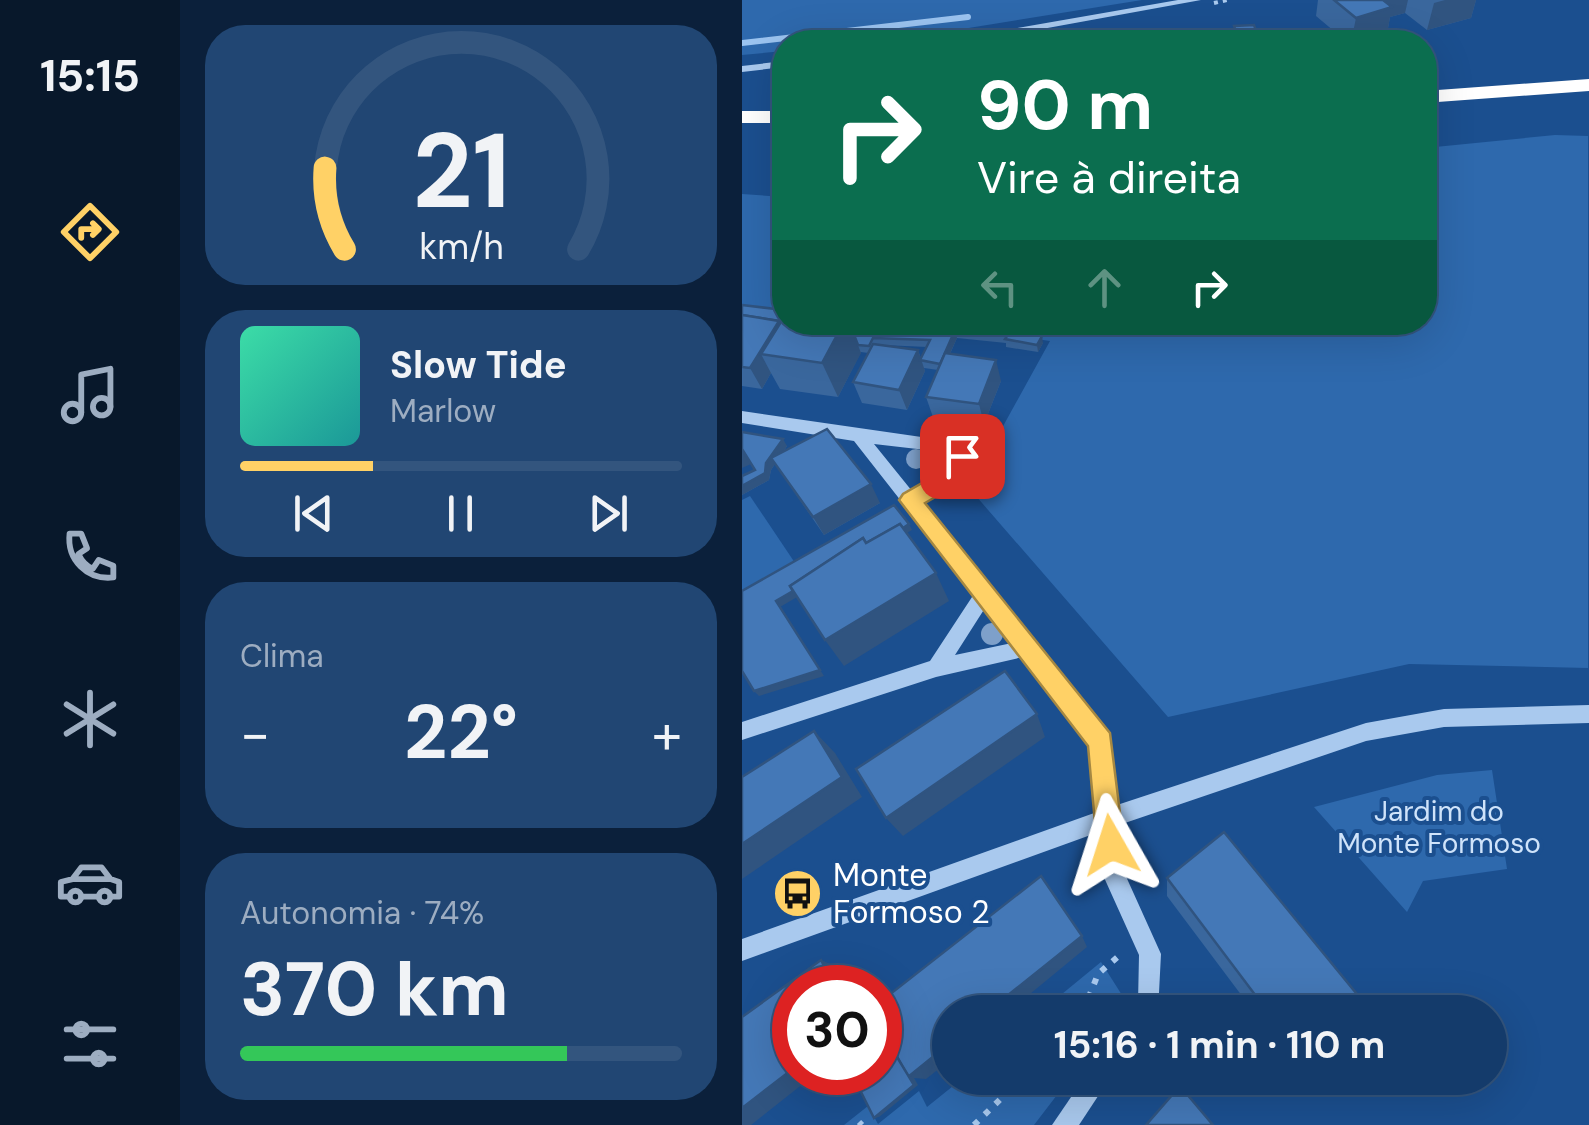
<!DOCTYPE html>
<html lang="pt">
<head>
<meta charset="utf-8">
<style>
  :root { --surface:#143b6b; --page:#214673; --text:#f1f3f6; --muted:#9dadc1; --line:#33557e; --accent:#ffd166 }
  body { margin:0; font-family:"DM Sans",sans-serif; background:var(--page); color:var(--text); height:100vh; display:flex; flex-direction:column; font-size:38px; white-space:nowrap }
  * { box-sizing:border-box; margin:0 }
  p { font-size:32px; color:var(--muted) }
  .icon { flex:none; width:55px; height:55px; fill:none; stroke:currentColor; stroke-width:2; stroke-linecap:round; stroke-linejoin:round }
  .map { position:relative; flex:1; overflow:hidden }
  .side { display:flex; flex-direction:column; gap:25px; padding:25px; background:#0b203b; width:562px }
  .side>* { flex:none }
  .hud { position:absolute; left:30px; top:30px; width:665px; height:305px; border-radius:40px; box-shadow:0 10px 40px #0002,0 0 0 2px var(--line); background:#0b6e4f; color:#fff; overflow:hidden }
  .speed { position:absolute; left:30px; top:965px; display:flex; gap:20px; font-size:50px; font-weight:700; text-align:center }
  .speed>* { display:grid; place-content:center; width:130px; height:130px; border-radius:50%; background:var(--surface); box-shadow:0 10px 40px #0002,0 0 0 2px var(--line); line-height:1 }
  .speed .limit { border:15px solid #d22; background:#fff; color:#111 }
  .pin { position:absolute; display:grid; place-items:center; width:85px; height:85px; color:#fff; margin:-42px; border-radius:20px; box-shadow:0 5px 15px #0006 }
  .me { position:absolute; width:110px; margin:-55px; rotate:354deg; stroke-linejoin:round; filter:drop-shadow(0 0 8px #0008) }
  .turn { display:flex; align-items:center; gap:35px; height:210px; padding:0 40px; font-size:45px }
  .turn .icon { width:130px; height:130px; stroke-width:2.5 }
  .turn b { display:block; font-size:70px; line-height:85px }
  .lanes { display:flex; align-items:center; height:95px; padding:0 40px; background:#0003; justify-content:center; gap:50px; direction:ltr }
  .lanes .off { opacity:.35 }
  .big { font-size:75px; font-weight:700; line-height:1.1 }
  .side .widget { flex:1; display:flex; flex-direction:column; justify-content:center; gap:15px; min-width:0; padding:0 35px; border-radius:40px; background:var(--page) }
  .side .dial { align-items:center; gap:0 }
  .dial svg { height:260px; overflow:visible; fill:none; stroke:var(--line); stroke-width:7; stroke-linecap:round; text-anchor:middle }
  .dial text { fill:var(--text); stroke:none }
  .song { display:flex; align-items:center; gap:30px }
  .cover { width:120px; height:120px; border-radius:15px; background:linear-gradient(135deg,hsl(160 70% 55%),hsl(180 70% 35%)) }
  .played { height:10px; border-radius:5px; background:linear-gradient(90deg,var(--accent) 30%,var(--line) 30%) }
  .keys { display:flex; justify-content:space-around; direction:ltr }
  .heat { display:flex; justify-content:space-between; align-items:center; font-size:55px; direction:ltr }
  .charge { height:15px; border-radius:8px; background:linear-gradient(90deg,#34c759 74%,var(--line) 0) }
  .trip { position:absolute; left:190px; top:995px; width:575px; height:100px; border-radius:50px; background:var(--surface); box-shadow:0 10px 40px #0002,0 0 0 2px var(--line); font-weight:700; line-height:100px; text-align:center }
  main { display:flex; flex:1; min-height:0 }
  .tabs { display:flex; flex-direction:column; width:180px; justify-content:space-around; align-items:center; background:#08182b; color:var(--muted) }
  .tabs .icon { width:70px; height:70px }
  .tabs .active { color:var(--accent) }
  .tabs b { font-size:45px; color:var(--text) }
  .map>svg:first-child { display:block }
  .green { fill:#2e69ad }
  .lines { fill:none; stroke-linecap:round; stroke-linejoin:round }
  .stream { stroke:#9cc4f0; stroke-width:6 }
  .path-far1 { stroke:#a9c9ee; stroke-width:4; stroke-dasharray:4 5; stroke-linecap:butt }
  .path { stroke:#a9c9ee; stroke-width:6; stroke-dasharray:6 9; stroke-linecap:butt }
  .minor { fill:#a9c9ee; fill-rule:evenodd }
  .highway { fill:#fff; fill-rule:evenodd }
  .tree { fill:#7ea0ca }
  .wall { fill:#3a679d; fill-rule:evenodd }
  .shaded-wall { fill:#305480 }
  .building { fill:#4478b7; stroke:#305480; stroke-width:2.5 }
  .route { fill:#ffd166; stroke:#a68842; stroke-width:2.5 }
  .labels { text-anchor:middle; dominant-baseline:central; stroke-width:8; stroke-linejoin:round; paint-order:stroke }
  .park-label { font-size:28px; fill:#cfe3fa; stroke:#1b4f8f }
  .near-poi-label { font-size:32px; fill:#fff; stroke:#1b4f8f; text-anchor:start }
</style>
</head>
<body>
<main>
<nav class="tabs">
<b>15:15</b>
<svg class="icon active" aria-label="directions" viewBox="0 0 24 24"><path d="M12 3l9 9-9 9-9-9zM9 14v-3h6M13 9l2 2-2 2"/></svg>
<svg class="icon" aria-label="music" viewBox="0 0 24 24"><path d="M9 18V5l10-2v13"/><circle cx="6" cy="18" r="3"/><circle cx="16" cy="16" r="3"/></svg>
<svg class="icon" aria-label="phone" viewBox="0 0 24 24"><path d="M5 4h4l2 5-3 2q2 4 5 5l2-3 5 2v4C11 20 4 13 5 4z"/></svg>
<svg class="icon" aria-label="climate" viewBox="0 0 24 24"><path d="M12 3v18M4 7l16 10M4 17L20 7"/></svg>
<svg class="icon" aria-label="car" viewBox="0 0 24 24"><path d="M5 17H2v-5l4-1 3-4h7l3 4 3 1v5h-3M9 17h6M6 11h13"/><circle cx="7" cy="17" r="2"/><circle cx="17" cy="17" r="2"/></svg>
<svg class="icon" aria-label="filters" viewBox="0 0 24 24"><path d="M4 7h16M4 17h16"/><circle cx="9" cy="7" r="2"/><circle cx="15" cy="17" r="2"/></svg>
</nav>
<section class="side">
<div class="widget dial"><svg viewBox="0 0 100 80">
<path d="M14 69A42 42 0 1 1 86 69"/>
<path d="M14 69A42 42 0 0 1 8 44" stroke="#ffd166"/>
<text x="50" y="56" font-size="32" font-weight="700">21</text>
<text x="50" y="72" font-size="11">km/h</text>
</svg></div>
<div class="widget">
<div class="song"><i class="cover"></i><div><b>Slow Tide</b><p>Marlow</p></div></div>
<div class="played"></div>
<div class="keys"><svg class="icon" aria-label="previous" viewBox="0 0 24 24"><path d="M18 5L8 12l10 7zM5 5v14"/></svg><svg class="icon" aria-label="pause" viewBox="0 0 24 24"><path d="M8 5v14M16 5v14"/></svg><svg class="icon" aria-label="next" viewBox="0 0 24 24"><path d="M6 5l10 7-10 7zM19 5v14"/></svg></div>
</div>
<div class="widget"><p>Clima</p>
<div class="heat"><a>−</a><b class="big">22°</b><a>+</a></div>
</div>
<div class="widget"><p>Autonomia · 74%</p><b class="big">370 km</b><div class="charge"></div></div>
</section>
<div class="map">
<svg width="847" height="1125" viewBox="0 0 847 1125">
  <rect width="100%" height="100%" fill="#1b4f8f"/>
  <!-- green -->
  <g class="green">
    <path d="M0 0H400L140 42H42V51L0 55Z"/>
    <path d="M813 135 846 136V668L667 664 426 717 227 488 308 341 179 323 682 322 683 148Z"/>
    <path d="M0 194 42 197V310L0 306Z"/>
    <path d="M8 496 53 563 0 593V500Z"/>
    <path d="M750 770 765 869 681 881 665 912 572 807 695 775Z"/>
    <path d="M359 962 385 1003 378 1012H298Z"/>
    <path d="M221 1078H328L292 1125H102L126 1106 136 1124 177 1091 185 1107Z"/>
  </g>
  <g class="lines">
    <!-- stream -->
    <path class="stream" d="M0 43 226 17"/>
    <!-- path-far1 -->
    <path class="path-far1" d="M472 3 485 0"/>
    <!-- path -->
    <g class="path">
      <path d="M341 1012 356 974 379 954"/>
      <path d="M117 1122 120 1125"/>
      <path d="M232 1125 280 1078"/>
    </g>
    <!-- minor -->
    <g class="minor">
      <path d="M436 0H459L229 42H208L213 39Z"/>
      <path d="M42 61V67L0 72V66Z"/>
      <path d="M0 411 221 443 228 456 213 483 179 502 366 734 375 805 624 723 702 709 847 705V723L702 727 624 741 377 825 382 872 419 954 416 1012H391L396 1003 397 955 360 873 357 832 0 961V939L355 812 349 744 281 657 194 677 0 740V722L188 661 232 594 112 441 0 423ZM132 444 210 453 212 456 201 473 170 491ZM243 608 270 643 213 655Z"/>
      <path d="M342 1078H368L337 1125H310Z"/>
    </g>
    <!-- highway -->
    <g class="highway">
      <path d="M847 79V91L682 103V91Z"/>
      <rect x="0" y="111" width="42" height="12"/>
    </g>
  </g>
  <!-- trees -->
  <g class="tree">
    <circle cx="174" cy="459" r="10"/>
    <circle cx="250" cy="634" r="11"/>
  </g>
  <!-- wall -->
  <g class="wall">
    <path d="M576 0H734L729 18 685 30 663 13 648 17 645 34 619 42H605L574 16Z"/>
    <path d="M492 26 515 33 516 42H487V37H493Z"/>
    <path d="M0 305 42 322 217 323 301 343 296 352 264 347V343L215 338 208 354 259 381 242 424 191 417 184 397 196 370 182 368 183 371 165 410 120 403 111 382 126 353 119 352 96 397 38 389 29 373 20 389 0 386ZM141 345 185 347 179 359 176 350Z"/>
    <path d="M0 432 45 446 41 452 138 503 82 535 33 464 29 470 27 480 0 495V476L13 470 9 464Z"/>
    <path d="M425 878 611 1012H512L425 896Z"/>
  </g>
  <!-- shaded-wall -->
  <g class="shaded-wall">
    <path d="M634 0H666L663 13 648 17 645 34 619 42H609L614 18Z"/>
    <path d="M703 0H734L729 18 685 30 692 3Z"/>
    <path d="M37 321 48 342 19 354 29 373 20 389 8 368Z"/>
    <path d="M102 322H107L119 353 96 397 80 363Z"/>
    <path d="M213 330 215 338 200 371 198 364Z"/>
    <path d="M300 336 301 343 296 352 295 345Z"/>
    <path d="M176 350 183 371 165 410 157 390Z"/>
    <path d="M254 360 259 381 242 424 237 404Z"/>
    <path d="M41 439 45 446 29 470 27 480 0 495V486L24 463Z"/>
    <path d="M0 449 9 464 0 468Z"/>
    <path d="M129 484 138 503 82 535 71 517Z"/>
    <path d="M167 524 170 530 38 607 82 676 17 696 12 691 34 601Z"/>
    <path d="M194 573 207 601 102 666 83 640Z"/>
    <path d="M295 714 303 737 161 836 144 818Z"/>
    <path d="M72 731 93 753 120 797 0 879V844Z"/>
    <path d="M340 936 345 947 266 1012H245Z"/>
    <path d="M79 960 102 970 111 988H93Z"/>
    <path d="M208 1043V1060L184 1079 172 1078 176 1085 137 1117 132 1118 166 1077Z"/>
    <path d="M52 1068V1072H76L9 1125H0V1108Z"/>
  </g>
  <!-- building -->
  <g class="building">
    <path d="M592 0H641L650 7 614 18Z"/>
    <path d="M512 25 515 33 495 34 492 26Z"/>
    <path d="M584 33 589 41 574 42 570 34Z"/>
    <path d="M479 35 482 42H447L446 37Z"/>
    <path d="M514 35 516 40 489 42 487 37Z"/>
    <path d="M0 305 42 310V317L39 323 37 321 0 315Z"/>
    <path d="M0 315 37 321 8 368 0 367Z"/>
    <path d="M42 317V322H102L80 363 19 354Z"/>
    <path d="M107 322 217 323 300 336 295 345 263 339 265 336 213 330 198 364 178 360 188 340 131 338 127 346 116 345Z"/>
    <path d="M131 344 176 350 157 390 111 382Z"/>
    <path d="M203 353 254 360 237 404 184 397Z"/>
    <path d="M85 429 129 484 71 517 29 458Z"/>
    <path d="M0 432 41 439 24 463 23 473 0 486V476L13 470 0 449Z"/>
    <path d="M152 505 167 524 161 528 158 524 124 543 121 538 48 586 51 591 34 601 78 670 12 691 0 671V591Z"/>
    <path d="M158 524 194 573 83 640 48 586 121 538 124 543Z"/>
    <path d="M263 671 295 714 144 818 114 769Z"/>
    <path d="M72 731 100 777 0 844V777Z"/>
    <path d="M482 832 614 993 594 1012H526L425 878Z"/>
    <path d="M299 876 340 936 245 1012H208V1043L166 1077 138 1025V1002Z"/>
    <path d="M79 960 93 988H52V1068L0 1108V1017Z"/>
    <path d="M604 1003 611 1012H594Z"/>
    <path d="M155 1057 172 1085 132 1118 117 1088 138 1072Z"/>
    <path d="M564 1078H586L577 1094Z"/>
    <path d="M438 1086 471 1125H404Z"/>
  </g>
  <!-- route -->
  <path class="route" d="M220 448 231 456 214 485 183 503 368 733 382 845 378 855 369 859 359 855 355 845 346 746 157 500 161 494 199 472 213 450Z"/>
  <!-- icons -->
  <defs>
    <symbol id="bus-disc" viewBox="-11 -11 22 22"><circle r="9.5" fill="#ffd166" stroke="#1b4f8f"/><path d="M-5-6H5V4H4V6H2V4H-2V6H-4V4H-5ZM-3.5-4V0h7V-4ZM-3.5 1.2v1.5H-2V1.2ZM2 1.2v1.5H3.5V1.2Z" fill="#111"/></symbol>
  </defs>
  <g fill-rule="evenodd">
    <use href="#bus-disc" x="28" y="866" width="55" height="55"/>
  </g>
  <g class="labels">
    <!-- park labels -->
    <g class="park-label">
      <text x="697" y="811">Jardim do<tspan x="697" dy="32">Monte Formoso</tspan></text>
    </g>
    <!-- near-poi labels -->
    <g class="near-poi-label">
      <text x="91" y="875">Monte<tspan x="91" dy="37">Formoso 2</tspan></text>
    </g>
  </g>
</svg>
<div class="speed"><div class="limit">30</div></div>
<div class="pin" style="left:220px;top:456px;background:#d93025"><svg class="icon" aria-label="arrive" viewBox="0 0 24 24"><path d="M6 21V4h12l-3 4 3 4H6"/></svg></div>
<svg class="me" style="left:369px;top:845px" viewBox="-20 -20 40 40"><path d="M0-17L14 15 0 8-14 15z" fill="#ffd166" stroke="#fff" stroke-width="4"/></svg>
<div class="trip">15:16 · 1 min · 110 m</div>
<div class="hud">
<div class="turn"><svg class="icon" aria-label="right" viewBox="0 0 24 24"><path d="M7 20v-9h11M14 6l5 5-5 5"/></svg><div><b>90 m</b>Vire à direita</div></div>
<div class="lanes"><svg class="icon off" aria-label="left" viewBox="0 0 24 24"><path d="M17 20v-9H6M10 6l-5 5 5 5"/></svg><svg class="icon off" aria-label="ahead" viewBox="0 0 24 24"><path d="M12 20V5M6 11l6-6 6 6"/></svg><svg class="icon" aria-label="right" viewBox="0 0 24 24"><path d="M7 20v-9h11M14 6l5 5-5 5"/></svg></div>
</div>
</div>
</main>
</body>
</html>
